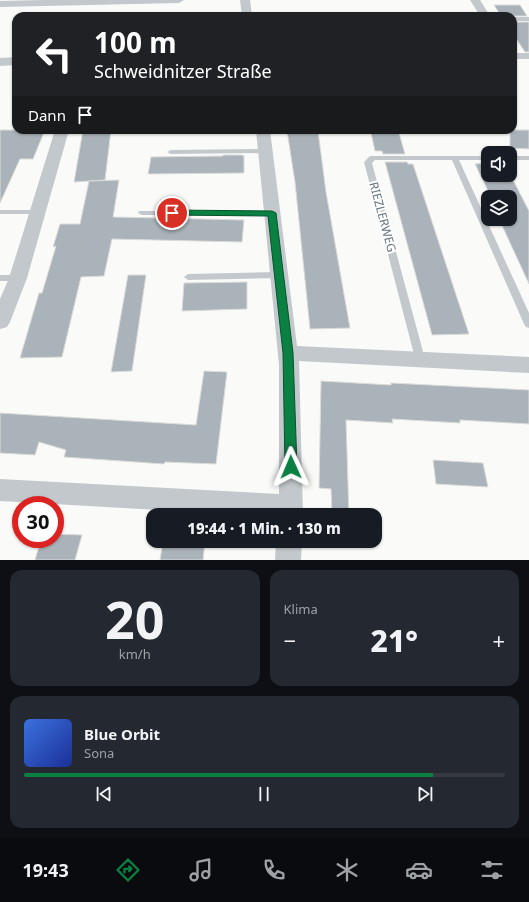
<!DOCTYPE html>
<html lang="de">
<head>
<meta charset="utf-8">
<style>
  :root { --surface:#171b24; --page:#242831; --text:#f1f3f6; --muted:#9ea1a6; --line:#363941; --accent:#0b8043 }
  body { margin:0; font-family:"Noto Sans",sans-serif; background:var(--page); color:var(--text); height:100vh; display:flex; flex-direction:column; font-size:15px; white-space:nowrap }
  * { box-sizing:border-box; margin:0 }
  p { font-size:13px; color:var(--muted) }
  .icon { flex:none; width:22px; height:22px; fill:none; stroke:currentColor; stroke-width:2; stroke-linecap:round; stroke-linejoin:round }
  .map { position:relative; height:560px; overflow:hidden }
  .panel { display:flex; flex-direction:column; gap:10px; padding:10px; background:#0d0f14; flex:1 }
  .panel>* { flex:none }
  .banner { position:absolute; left:12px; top:12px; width:505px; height:122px; border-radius:12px; box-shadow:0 1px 3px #0004; background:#202124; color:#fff; overflow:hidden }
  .tools { position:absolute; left:481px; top:146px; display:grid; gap:8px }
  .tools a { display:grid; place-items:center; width:36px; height:36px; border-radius:8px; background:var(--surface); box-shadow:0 1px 3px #0004; font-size:20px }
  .speed { position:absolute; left:12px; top:496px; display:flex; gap:8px; font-size:20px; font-weight:700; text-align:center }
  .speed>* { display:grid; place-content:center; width:52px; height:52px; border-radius:50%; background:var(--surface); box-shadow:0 1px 3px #0004; line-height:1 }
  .speed .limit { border:6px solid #d22; background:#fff; color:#111 }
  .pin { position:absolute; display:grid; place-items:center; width:34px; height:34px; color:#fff; margin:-17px; border:2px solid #fff; border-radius:50%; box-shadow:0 1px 4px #0007 }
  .me { position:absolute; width:44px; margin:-22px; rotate:359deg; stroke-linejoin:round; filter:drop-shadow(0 0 3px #0008) }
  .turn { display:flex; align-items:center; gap:14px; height:84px; padding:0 16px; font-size:18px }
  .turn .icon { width:52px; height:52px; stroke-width:2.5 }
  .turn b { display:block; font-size:28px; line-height:34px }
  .then { display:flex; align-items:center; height:38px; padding:0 16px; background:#0003; gap:8px; font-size:15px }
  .big { font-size:30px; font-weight:800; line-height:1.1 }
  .panel .tile { flex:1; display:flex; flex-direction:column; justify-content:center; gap:6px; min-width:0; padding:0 14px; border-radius:12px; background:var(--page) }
  .panel .dial { align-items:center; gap:0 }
  .dial b { font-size:52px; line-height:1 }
  .song { display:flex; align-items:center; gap:12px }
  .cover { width:48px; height:48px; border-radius:6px; background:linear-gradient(135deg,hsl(220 70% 55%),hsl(230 70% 35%)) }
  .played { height:4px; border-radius:2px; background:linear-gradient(90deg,var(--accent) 85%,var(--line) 85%) }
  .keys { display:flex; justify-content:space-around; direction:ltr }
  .heat { display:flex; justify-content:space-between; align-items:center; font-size:22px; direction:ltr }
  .panel .tiles { flex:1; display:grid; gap:10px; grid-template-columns:1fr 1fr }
  .tile:last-child { grid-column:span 2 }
  .trip { position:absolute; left:146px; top:508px; width:236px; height:40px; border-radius:12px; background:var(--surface); box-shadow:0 1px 3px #0004; font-weight:800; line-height:40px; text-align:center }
  .tabs { display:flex; height:64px; justify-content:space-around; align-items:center; background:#090b0e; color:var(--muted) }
  .tabs .icon { width:28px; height:28px }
  .tabs .active { color:var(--accent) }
  .tabs b { font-size:18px; color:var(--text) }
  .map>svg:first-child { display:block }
  .building { fill:#aab3b9; stroke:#dcdcda }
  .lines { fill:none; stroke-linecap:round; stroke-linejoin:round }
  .service { fill:#c3c8cc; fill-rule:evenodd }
  .minor { fill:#c3c8cc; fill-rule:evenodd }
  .route { fill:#0b8043; stroke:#07532c }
  .labels { text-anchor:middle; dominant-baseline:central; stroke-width:4; stroke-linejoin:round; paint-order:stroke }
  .street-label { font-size:12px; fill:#657683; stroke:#fff }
</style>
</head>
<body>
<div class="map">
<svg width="529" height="560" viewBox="0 0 529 560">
  <rect width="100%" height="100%" fill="#fafaf8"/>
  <!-- building -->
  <g class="building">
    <path d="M494 5H520L527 16H501Z"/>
    <path d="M513 22H529V52H525L513 34Z"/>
    <path d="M0 130H45L33 159H20L0 203Z"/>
    <path d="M83 130H111L105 180 74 182Z"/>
    <path d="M510 130H529V149L510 148Z"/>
    <path d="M287 131H318L326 192 350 328 310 329 295 182Z"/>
    <path d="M371 133H399L405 154H383L382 151H375Z"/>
    <path d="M223 155H242L244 156V173L148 174 151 157 223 156Z"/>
    <path d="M385 162H407L408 164H413L469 334 432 335Z"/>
    <path d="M488 163V175L510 174 529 211V284L500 221H502L501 219H510V197H491L475 164Z"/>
    <path d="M119 180 113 217 244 220 242 242 112 239 104 276 81 277 62 357 20 358 39 293H42L56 246 53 247 60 224H80L89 181Z"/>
    <path d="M128 275H146L132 371 111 372Z"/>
    <path d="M247 282V309L182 311 184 283Z"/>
    <path d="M204 371 227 372 216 464 165 462 164 464 64 457 66 450 39 442 35 455 0 453V413L196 425Z"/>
    <path d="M321 381 391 385V383L529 390V424L460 420V423L392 419 393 423 346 420 349 515H332L331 489 319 488Z"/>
    <path d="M433 460 483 463 488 487 436 484Z"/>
    <path d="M55 534 82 535 75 560H35L41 539H55Z"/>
    <path d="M163 541 205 542 203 560H160Z"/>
  </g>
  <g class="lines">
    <!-- service -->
    <g class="service">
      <rect x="513" y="17" width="16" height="4"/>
      <path d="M265 149 269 151 268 153 171 154 167 152 171 150Z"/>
      <path d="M370 156H488V160H459L529 313V328L526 327 524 324 452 160H375L372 163 425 359 424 362 420 363 416 362 364 162Z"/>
      <rect x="510" y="156" width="19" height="4"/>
      <path d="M0 210H38L42 212 38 214H0Z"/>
      <path d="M139 211H272L276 213 272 215H142L138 213Z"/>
      <path d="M279 272 283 275 279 278 188 280 184 277 188 274Z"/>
      <path d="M0 275H18L22 278 18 281H0Z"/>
    </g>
    <!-- minor -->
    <g class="minor">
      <path d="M43 0H184L179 3 0 7V1Z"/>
      <path d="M240 0H250L252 16H242Z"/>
      <path d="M470 0H480L490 16H480Z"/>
      <rect x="513" y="53" width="16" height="6"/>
      <path d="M16 57V65L0 66V58Z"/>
      <path d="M55 130H69L27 278 10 322 7 327 0 329V299L9 278Z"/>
      <path d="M256 130H270L297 346 529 357V373L299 361 303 515H247L0 501V479L279 494V365Z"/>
      <path d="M276 541H302L301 560H275Z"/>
    </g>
  </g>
  <!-- route -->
  <path class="route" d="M172 210 272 211 276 213 293 353 297 467 295 470 291 472 287 470 285 467 283 353 268 216 169 215 168 213Z"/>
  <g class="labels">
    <!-- street labels -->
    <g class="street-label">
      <text transform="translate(383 217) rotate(75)">RIEZLERWEG</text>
    </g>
  </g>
</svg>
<div class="tools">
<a><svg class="icon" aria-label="sound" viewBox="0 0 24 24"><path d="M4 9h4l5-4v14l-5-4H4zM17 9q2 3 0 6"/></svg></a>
<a><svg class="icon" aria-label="layers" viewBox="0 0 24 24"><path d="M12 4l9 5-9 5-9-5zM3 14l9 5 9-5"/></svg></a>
</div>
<div class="speed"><div class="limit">30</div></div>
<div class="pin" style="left:172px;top:213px;background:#d93025"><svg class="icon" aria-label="arrive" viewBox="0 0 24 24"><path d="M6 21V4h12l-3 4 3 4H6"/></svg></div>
<svg class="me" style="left:291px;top:467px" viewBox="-20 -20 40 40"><path d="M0-17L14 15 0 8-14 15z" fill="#0b8043" stroke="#fff" stroke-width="4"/></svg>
<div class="trip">19:44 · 1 Min. · 130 m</div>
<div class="banner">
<div class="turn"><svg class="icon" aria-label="left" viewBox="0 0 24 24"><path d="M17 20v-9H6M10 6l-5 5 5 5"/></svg><div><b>100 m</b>Schweidnitzer Straße</div></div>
<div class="then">Dann<svg class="icon" aria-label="arrive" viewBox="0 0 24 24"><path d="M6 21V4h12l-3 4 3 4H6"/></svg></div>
</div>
</div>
<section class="panel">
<div class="tiles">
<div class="tile dial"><b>20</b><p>km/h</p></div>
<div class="tile"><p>Klima</p>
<div class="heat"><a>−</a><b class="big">21°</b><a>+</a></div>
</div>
<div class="tile">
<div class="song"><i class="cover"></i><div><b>Blue Orbit</b><p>Sona</p></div></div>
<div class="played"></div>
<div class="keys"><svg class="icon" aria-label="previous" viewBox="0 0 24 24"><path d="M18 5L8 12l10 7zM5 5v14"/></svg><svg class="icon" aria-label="pause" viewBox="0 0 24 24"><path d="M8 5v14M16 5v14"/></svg><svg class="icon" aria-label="next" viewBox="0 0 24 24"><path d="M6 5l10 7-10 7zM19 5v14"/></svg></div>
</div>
</div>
</section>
<nav class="tabs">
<b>19:43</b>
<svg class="icon active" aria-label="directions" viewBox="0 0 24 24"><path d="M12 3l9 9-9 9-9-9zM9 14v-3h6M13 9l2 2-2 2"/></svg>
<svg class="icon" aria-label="music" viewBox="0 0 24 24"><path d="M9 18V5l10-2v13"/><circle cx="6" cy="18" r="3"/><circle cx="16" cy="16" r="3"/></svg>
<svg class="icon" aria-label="phone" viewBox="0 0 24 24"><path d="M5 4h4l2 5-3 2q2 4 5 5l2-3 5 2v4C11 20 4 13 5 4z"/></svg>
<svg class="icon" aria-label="climate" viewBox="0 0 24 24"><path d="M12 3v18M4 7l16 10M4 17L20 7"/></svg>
<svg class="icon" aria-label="car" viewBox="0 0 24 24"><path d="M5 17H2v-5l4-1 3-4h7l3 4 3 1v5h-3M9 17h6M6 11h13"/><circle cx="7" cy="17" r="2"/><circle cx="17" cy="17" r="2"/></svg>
<svg class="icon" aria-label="filters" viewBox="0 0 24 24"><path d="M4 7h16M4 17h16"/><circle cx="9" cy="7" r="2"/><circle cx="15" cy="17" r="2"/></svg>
</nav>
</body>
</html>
